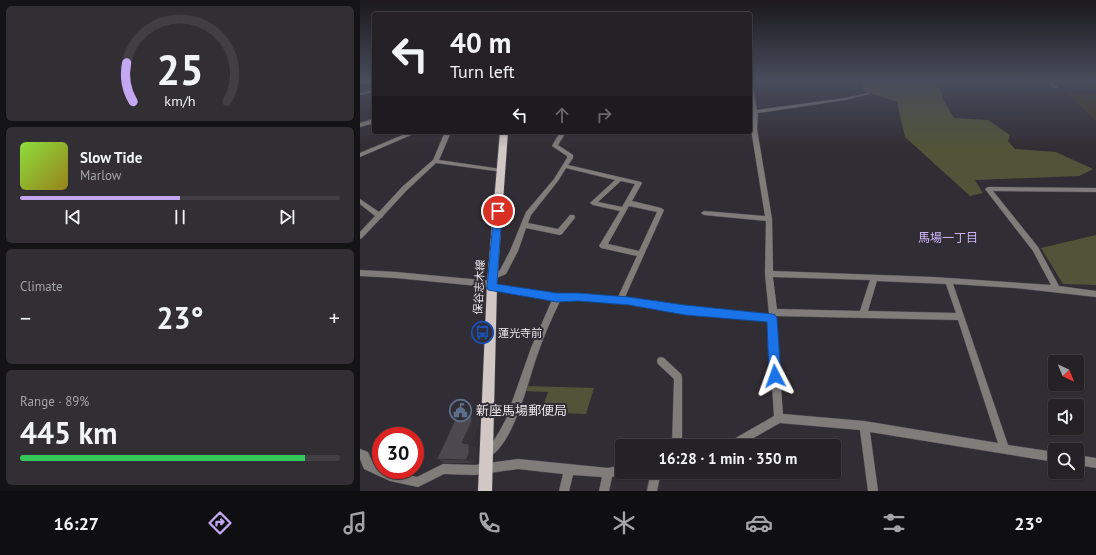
<!DOCTYPE html>
<html lang="en">
<head>
<meta charset="utf-8">
<style>
  :root { --surface:#252227; --page:#312f33; --text:#f1f3f6; --muted:#a3a4a7; --line:#423f44; --accent:#c4a7f1 }
  body { margin:0; font-family:"PT Sans","Noto Sans JP",sans-serif; background:var(--page); color:var(--text); height:100vh; display:flex; flex-direction:column; font-size:15px; white-space:nowrap }
  * { box-sizing:border-box; margin:0 }
  p { font-size:13px; color:var(--muted) }
  .icon { flex:none; width:22px; height:22px; fill:none; stroke:currentColor; stroke-width:2; stroke-linecap:round; stroke-linejoin:round }
  .map { position:relative; flex:1; overflow:hidden }
  .panel { display:flex; flex-direction:column; gap:6px; padding:6px; background:#141315; width:360px }
  .panel>* { flex:none }
  .hud { position:absolute; left:12px; top:12px; width:380px; height:122px; border-radius:4px; box-shadow:0 1px 3px #0004,0 0 0 1px var(--line); background:#252227; color:var(--text); overflow:hidden }
  .needle { width:26px; rotate:137deg }
  .buttons { position:absolute; left:688px; top:355px; display:grid; gap:8px }
  .buttons a { display:grid; place-items:center; width:36px; height:36px; border-radius:4px; background:var(--surface); box-shadow:0 1px 3px #0004,0 0 0 1px var(--line); font-size:20px }
  .speed { position:absolute; left:12px; top:427px; display:flex; gap:8px; font-size:20px; font-weight:700; text-align:center }
  .speed>* { display:grid; place-content:center; width:52px; height:52px; border-radius:50%; background:var(--surface); box-shadow:0 1px 3px #0004,0 0 0 1px var(--line); line-height:1 }
  .speed .limit { border:6px solid #d22; background:#fff; color:#111 }
  .pin { position:absolute; display:grid; place-items:center; width:34px; height:34px; color:#fff; margin:-17px; border:2px solid #fff; border-radius:50%; box-shadow:0 1px 4px #0007 }
  .me { position:absolute; width:44px; margin:-22px; rotate:356deg; stroke-linejoin:round; filter:drop-shadow(0 0 3px #0008) }
  .turn { display:flex; align-items:center; gap:14px; height:84px; padding:0 12px; font-size:18px }
  .turn .icon { width:52px; height:52px; stroke-width:2.5 }
  .turn b { display:block; font-size:28px; line-height:34px }
  .lanes { display:flex; align-items:center; height:38px; padding:0 12px; background:#0003; justify-content:center; gap:20px; direction:ltr }
  .lanes .off { opacity:.35 }
  .big { font-size:30px; font-weight:700; line-height:1.1 }
  .panel .tile { flex:1; display:flex; flex-direction:column; justify-content:center; gap:6px; min-width:0; padding:0 14px; border-radius:6px; background:var(--page) }
  .panel .dial { align-items:center; gap:0 }
  .dial svg { height:104px; overflow:visible; fill:none; stroke:var(--line); stroke-width:7; stroke-linecap:round; text-anchor:middle }
  .dial text { fill:var(--text); stroke:none }
  .song { display:flex; align-items:center; gap:12px }
  .cover { width:48px; height:48px; border-radius:6px; background:linear-gradient(135deg,hsl(90 70% 55%),hsl(50 70% 35%)) }
  .played { height:4px; border-radius:2px; background:linear-gradient(90deg,var(--accent) 50%,var(--line) 50%) }
  .keys { display:flex; justify-content:space-around; direction:ltr }
  .heat { display:flex; justify-content:space-between; align-items:center; font-size:22px; direction:ltr }
  .charge { height:6px; border-radius:3px; background:linear-gradient(90deg,#34c759 89%,var(--line) 0) }
  .trip { position:absolute; left:255px; top:439px; width:226px; height:40px; border-radius:4px; background:var(--surface); box-shadow:0 1px 3px #0004,0 0 0 1px var(--line); font-weight:700; line-height:40px; text-align:center }
  .tab-bar { display:flex; height:64px; justify-content:space-around; align-items:center; background:#0f0e10; color:var(--muted) }
  .tab-bar .icon { width:28px; height:28px }
  .tab-bar .on { color:var(--accent) }
  .tab-bar b { font-size:18px; color:var(--text) }
  main { display:flex; flex:1; min-height:0 }
  .map>svg:first-child { display:block }
  .commercial { fill:#403525 }
  .green { fill:#515438 }
  .lines { fill:none; stroke-linecap:round; stroke-linejoin:round }
  .street-casing { stroke:#4e4a51; stroke-width:1 }
  .primary-casing { stroke:#4e4a51; stroke-width:1 }
  .street { fill:#807c7a; fill-rule:evenodd }
  .primary { fill:#d1c8c6; fill-rule:evenodd }
  .wall { fill:#413e44 }
  .shaded-wall { fill:#353237 }
  .building { fill:#4c484f; stroke:#353237 }
  .route { fill:#1a73e8; stroke:#114b97 }
  .labels { text-anchor:middle; dominant-baseline:central; stroke-width:4; stroke-linejoin:round; paint-order:stroke }
  .street-label { font-size:11px; fill:#e7e5e9; stroke:#312d34 }
  .poi-label { font-size:11px; fill:#e7e5e9; stroke:#312d34; text-anchor:start }
  .neighbourhood-label { font-size:12px; fill:#ceb3f8; stroke:#312d34 }
  .near-poi-label { font-size:13px; fill:#e7e5e9; stroke:#312d34; text-anchor:start }
</style>
</head>
<body>
<main>
<section class="panel">
<div class="tile dial"><svg viewBox="0 0 100 80">
<path d="M14 69A42 42 0 1 1 86 69"/>
<path d="M14 69A42 42 0 0 1 9 39" stroke="#c4a7f1"/>
<text x="50" y="56" font-size="32" font-weight="700">25</text>
<text x="50" y="72" font-size="11">km/h</text>
</svg></div>
<div class="tile">
<div class="song"><i class="cover"></i><div><b>Slow Tide</b><p>Marlow</p></div></div>
<div class="played"></div>
<div class="keys"><svg class="icon" aria-label="previous" viewBox="0 0 24 24"><path d="M18 5L8 12l10 7zM5 5v14"/></svg><svg class="icon" aria-label="pause" viewBox="0 0 24 24"><path d="M8 5v14M16 5v14"/></svg><svg class="icon" aria-label="next" viewBox="0 0 24 24"><path d="M6 5l10 7-10 7zM19 5v14"/></svg></div>
</div>
<div class="tile"><p>Climate</p>
<div class="heat"><a>−</a><b class="big">23°</b><a>+</a></div>
</div>
<div class="tile"><p>Range · 89%</p><b class="big">445 km</b><div class="charge"></div></div>
</section>
<div class="map">
<svg width="736" height="491" viewBox="0 0 736 491">
  <rect width="100%" height="100%" fill="#312d34"/>
  <!-- commercial -->
  <path class="commercial" d="M706 92 736 94V121Z"/>
  <!-- green -->
  <g class="green">
    <path d="M504 81H569L580 89 584 101 594 118 628 120 650 135 648 141 655 149 696 152 733 169 719 176 615 180 623 193 610 196 545 137 537 102 502 90Z"/>
    <path d="M736 235V285L703 284 681 248Z"/>
    <path d="M166 386 234 388 226 414 181 412 188 392 164 391Z"/>
  </g>
  <g class="lines">
    <defs>
      <g id="street">
        <path d="M5 81H12L0 84V82Z"/>
        <path d="M390 81H392L397 110 485 98 508 93 510 94 485 100 398 113 397 129 412 219 413 271 573 277 691 285 673 251 625 189 628 187 736 188V192L633 191 678 247 699 286 736 291V297L655 288 593 284 648 445 695 452V462L510 432 518 491H508L500 430 420 423 379 446H365L367 443 414 416 408 321 325 313 269 304 217 300 200 301C192 318 184 335 178 353 168 380 154 447 126 459L122 458 121 454 122 450 132 443 139 432 146 419 171 348 192 300 132 290 129 289 128 287 36 278 0 276V270L36 272 132 281 135 282 136 284 197 295 217 294 258 297 277 256 241 248 239 246 260 211 233 205 230 203 255 180 206 168 198 181 171 215 168 223 198 229 210 215H214L215 217 214 219 202 234 200 235 166 228 158 251 146 274 132 280 129 279 128 277 129 275 140 270 150 251 166 212 194 179 207 158V156L192 146 200 132H206L198 145 213 155V158L208 165 281 182 282 183 272 201 301 208 304 210 265 297 325 307 409 314 405 274 406 221 344 215 341 213 344 211 405 216 391 129 392 112 390 96ZM261 181 275 184 262 207 238 202ZM269 206 297 212 279 251 248 244ZM413 277 510 280 500 311 417 309ZM517 281 586 284 596 313 508 311ZM416 316 598 320 638 443 504 421 423 414Z"/>
        <path d="M689 81H693L697 87V88H693Z"/>
        <path d="M14 90V92L0 95V93Z"/>
        <path d="M14 119V123L0 127V123Z"/>
        <path d="M50 132H58L0 157V153Z"/>
        <path d="M85 132H91L79 160 141 169 144 171 143 172 76 163 46 191 23 216 22 218H21L2 238 0 239V232L15 216 0 204V199L19 212 42 187 73 160Z"/>
        <path d="M301 357 304 358 321 374 322 377V446H312L314 379 298 364 297 361 298 358Z"/>
        <path d="M0 449 8 452 12 461 21 466V470H29L57 477 83 464 115 465 158 459 248 468 262 465V472H266V474L252 477 249 491H239L242 477 213 475 209 491H199L203 474 158 469 115 475 84 474 58 487 30 481 4 469 0 459Z"/>
        <path d="M717 455 736 458V468L717 465Z"/>
        <path d="M291 472H301L297 491H287Z"/>
        <path d="M311 472H333L332 476C326 478 318 478 312 476Z"/>
      </g>
      <path id="primary" d="M140 132H148L137 284 132 491H118L127 284Z"/>
    </defs>
    <!-- street casing -->
    <use href="#street" class="street-casing"/>
    <!-- primary casing -->
    <use href="#primary" class="primary-casing"/>
    <!-- street -->
    <use href="#street" class="street"/>
    <!-- primary -->
    <use href="#primary" class="primary"/>
  </g>
  <!-- wall -->
  <path class="wall" d="M111 415 119 419V425L110 445 116 448 117 458 114 463H85L77 459Z"/>
  <!-- shaded-wall -->
  <path class="shaded-wall" d="M111 415 119 419V425L110 445 116 448 117 458 114 463 106 460 102 443Z"/>
  <!-- building -->
  <path class="building" d="M98 414 111 415 112 421 102 443 109 444V454L106 460 77 459Z"/>
  <!-- sky -->
  <linearGradient id="sky" x2="0" y2="1"><stop stop-color="#1b191d"/><stop offset="0.54" stop-color="#484c5c"/><stop offset="1" stop-color="#484c5c" stop-opacity="0"/></linearGradient>
  <rect width="736" height="149" fill="url(#sky)"/>
  <!-- route -->
  <path class="route" d="M138 208 142 211 137 284 197 293H218L269 297 325 305 412 314 415 315 417 318 421 376 419 380 415 382 411 380 409 376 407 322 325 315 269 305 218 301 197 302 128 290 127 287 134 211Z"/>
  <!-- icons -->
  <defs>
    <symbol id="bus-ring" viewBox="-11 -11 22 22"><circle r="9.5" fill="#312d34" stroke="#1a4fb4" stroke-width="1.5"/><path d="M-5-6H5V4H4V6H2V4H-2V6H-4V4H-5ZM-3.5-4V0h7V-4ZM-3.5 1.2v1.5H-2V1.2ZM2 1.2v1.5H3.5V1.2Z" fill="#1a4fb4"/></symbol>
    <symbol id="civic-ring" viewBox="-11 -11 22 22"><circle r="9.5" fill="#312d34" stroke="#5c6f8a" stroke-width="1.5"/><path d="M-.6-6.5H3V-4.5H.6V-3L4-1V1h2V6H-6V1h2V-1L-.6-3ZM-1.2 2.5V6h2.4V2.5Z" fill="#5c6f8a"/></symbol>
  </defs>
  <g fill-rule="evenodd">
    <use href="#bus-ring" x="110" y="320" width="25" height="25"/>
    <use href="#civic-ring" x="88" y="398" width="25" height="25"/>
  </g>
  <g class="labels">
    <!-- street labels -->
    <g class="street-label">
      <text transform="translate(119 287) rotate(-87)">保谷志木線</text>
    </g>
    <!-- poi labels -->
    <g class="poi-label">
      <text x="138" y="333">蓮光寺前</text>
    </g>
    <!-- neighbourhood labels -->
    <g class="neighbourhood-label">
      <text x="588" y="237">馬場一丁目</text>
    </g>
    <!-- near-poi labels -->
    <g class="near-poi-label">
      <text x="116" y="410">新座馬場郵便局</text>
    </g>
  </g>
</svg>
<div class="buttons">
<a><svg class="needle" viewBox="-14 -14 28 28"><path d="M0-13l5 13h-10z" fill="#e53935"/><path d="M0 13l5-13h-10z" fill="#a3a4a7"/></svg></a>
<a><svg class="icon" aria-label="sound" viewBox="0 0 24 24"><path d="M4 9h4l5-4v14l-5-4H4zM17 9q2 3 0 6"/></svg></a>
<a><svg class="icon" aria-label="search" viewBox="0 0 24 24"><circle cx="10" cy="10" r="6"/><path d="M15 15l6 6"/></svg></a>
</div>
<div class="speed"><div class="limit">30</div></div>
<div class="pin" style="left:138px;top:211px;background:#d93025"><svg class="icon" aria-label="arrive" viewBox="0 0 24 24"><path d="M6 21V4h12l-3 4 3 4H6"/></svg></div>
<svg class="me" style="left:415px;top:376px" viewBox="-20 -20 40 40"><path d="M0-17L14 15 0 8-14 15z" fill="#1a73e8" stroke="#fff" stroke-width="4"/></svg>
<div class="trip">16:28 · 1 min · 350 m</div>
<div class="hud">
<div class="turn"><svg class="icon" aria-label="left" viewBox="0 0 24 24"><path d="M17 20v-9H6M10 6l-5 5 5 5"/></svg><div><b>40 m</b>Turn left</div></div>
<div class="lanes"><svg class="icon" aria-label="left" viewBox="0 0 24 24"><path d="M17 20v-9H6M10 6l-5 5 5 5"/></svg><svg class="icon off" aria-label="ahead" viewBox="0 0 24 24"><path d="M12 20V5M6 11l6-6 6 6"/></svg><svg class="icon off" aria-label="right" viewBox="0 0 24 24"><path d="M7 20v-9h11M14 6l5 5-5 5"/></svg></div>
</div>
</div>
</main>
<nav class="tab-bar">
<b>16:27</b>
<svg class="icon on" aria-label="directions" viewBox="0 0 24 24"><path d="M12 3l9 9-9 9-9-9zM9 14v-3h6M13 9l2 2-2 2"/></svg>
<svg class="icon" aria-label="music" viewBox="0 0 24 24"><path d="M9 18V5l10-2v13"/><circle cx="6" cy="18" r="3"/><circle cx="16" cy="16" r="3"/></svg>
<svg class="icon" aria-label="phone" viewBox="0 0 24 24"><path d="M5 4h4l2 5-3 2q2 4 5 5l2-3 5 2v4C11 20 4 13 5 4z"/></svg>
<svg class="icon" aria-label="climate" viewBox="0 0 24 24"><path d="M12 3v18M4 7l16 10M4 17L20 7"/></svg>
<svg class="icon" aria-label="car" viewBox="0 0 24 24"><path d="M5 17H2v-5l4-1 3-4h7l3 4 3 1v5h-3M9 17h6M6 11h13"/><circle cx="7" cy="17" r="2"/><circle cx="17" cy="17" r="2"/></svg>
<svg class="icon" aria-label="filters" viewBox="0 0 24 24"><path d="M4 7h16M4 17h16"/><circle cx="9" cy="7" r="2"/><circle cx="15" cy="17" r="2"/></svg>
<b>23°</b>
</nav>
</body>
</html>
